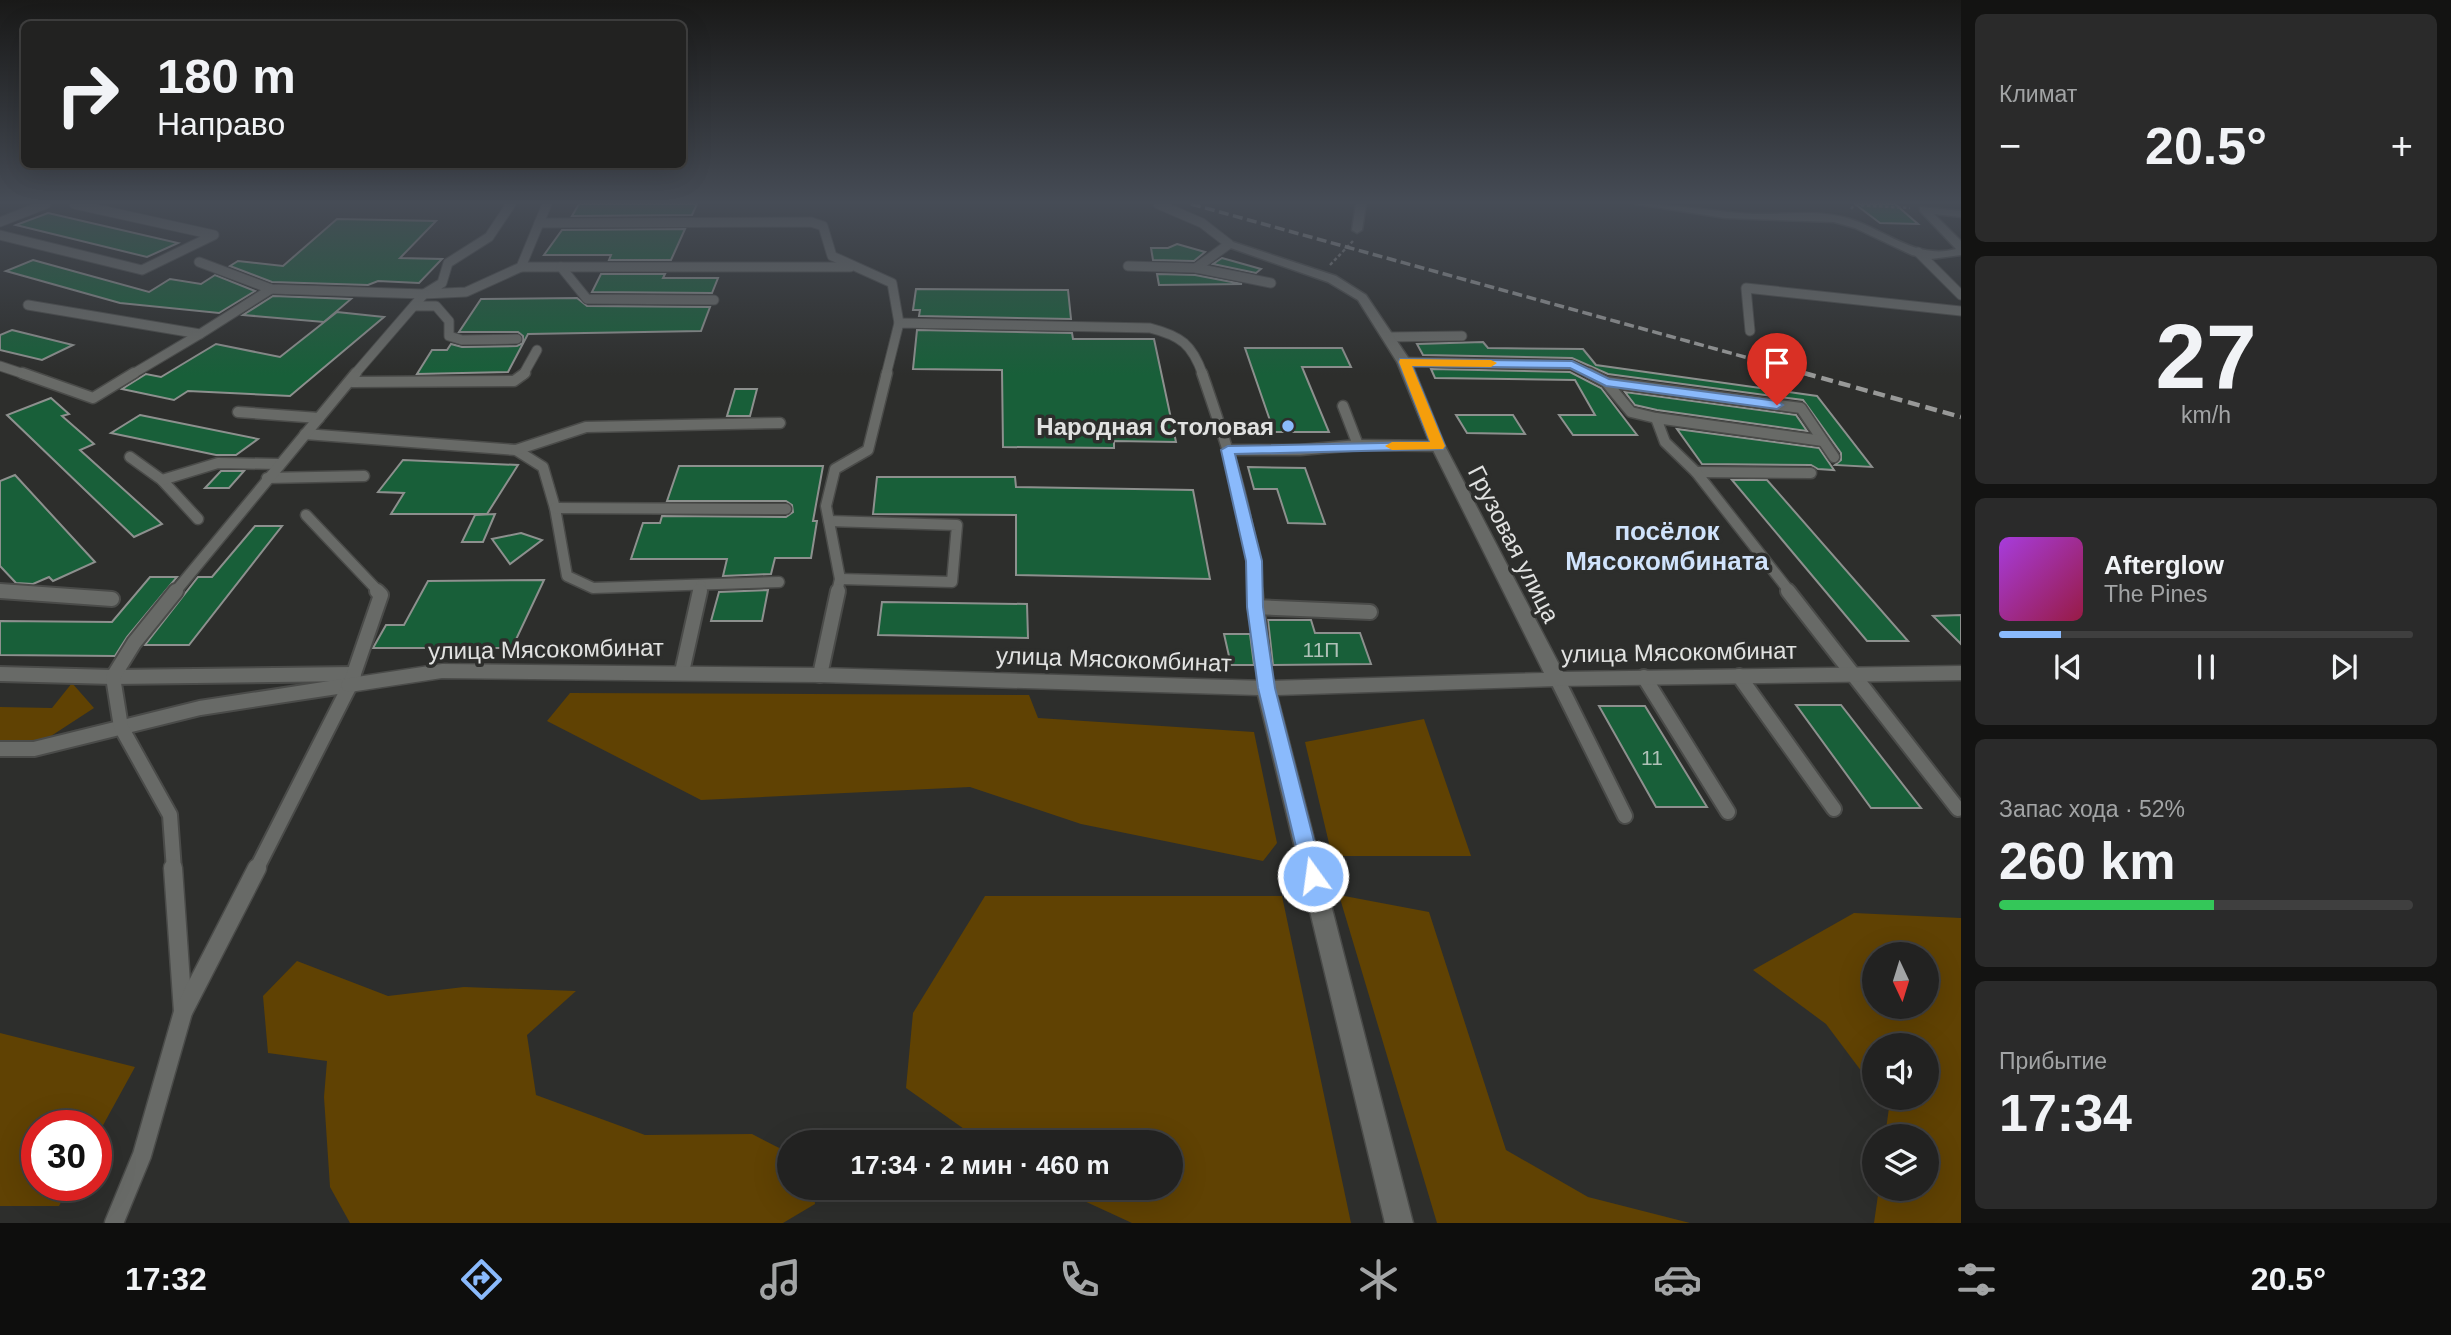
<!DOCTYPE html>
<html lang="ru">
<head>
<meta charset="utf-8">
<style>
  :root { --surface:#222221; --page:#2a2a2a; --text:#f1f3f6; --muted:#a2a4a5; --line:#3f3f3f; --accent:#8abafc }
  body { margin:0; font-family:Arial,sans-serif; background:var(--page); color:var(--text); height:100vh; display:flex; flex-direction:column; font-size:26px; white-space:nowrap }
  * { box-sizing:border-box; margin:0 }
  p { font-size:23px; color:var(--muted) }
  .icon { flex:none; width:38px; height:38px; fill:none; stroke:currentColor; stroke-width:2; stroke-linecap:round; stroke-linejoin:round }
  .map { position:relative; flex:1; overflow:hidden }
  .sheet { display:flex; flex-direction:column; gap:14px; padding:14px; background:#131312; width:490px }
  .sheet>* { flex:none }
  .guide { position:absolute; left:21px; top:21px; width:665px; height:147px; border-radius:10px; box-shadow:0 7px 28px #0002,0 0 0 2px var(--line); background:#222221; color:var(--text); overflow:hidden }
  .needle { width:46px; rotate:176deg }
  .buttons { position:absolute; left:1862px; top:942px; display:grid; gap:14px }
  .buttons a { display:grid; place-items:center; width:77px; height:77px; border-radius:50%; background:var(--surface); box-shadow:0 7px 28px #0002,0 0 0 2px var(--line); font-size:35px }
  .speed { position:absolute; left:21px; top:1110px; display:flex; gap:14px; font-size:35px; font-weight:700; text-align:center }
  .speed>* { display:grid; place-content:center; width:91px; height:91px; border-radius:50%; background:var(--surface); box-shadow:0 7px 28px #0002,0 0 0 2px var(--line); line-height:1 }
  .speed .limit { border:10px solid #d22; background:#fff; color:#111 }
  .pin { position:absolute; display:grid; place-items:center; width:60px; height:60px; color:#fff; margin:-72px -30px; border-radius:50% 50% 50% 0; rotate:-45deg; box-shadow:0 0 7px #0007 }
  .pin .icon { rotate:45deg }
  .me { position:absolute; width:77px; margin:-38px; rotate:346deg; stroke-linejoin:round; filter:drop-shadow(0 0 5px #0008) }
  .turn { display:flex; align-items:center; gap:24px; height:147px; padding:0 21px; font-size:32px }
  .turn .icon { width:91px; height:91px; stroke-width:2.5 }
  .turn b { display:block; font-size:49px; line-height:60px }
  .big { font-size:52px; font-weight:700; line-height:1.1 }
  .sheet .card { flex:1; display:flex; flex-direction:column; justify-content:center; gap:10px; min-width:0; padding:0 24px; border-radius:10px; background:var(--page) }
  .sheet .dial { align-items:center; gap:0 }
  .dial b { font-size:91px; line-height:1 }
  .song { display:flex; align-items:center; gap:21px }
  .cover { width:84px; height:84px; border-radius:10px; background:linear-gradient(135deg,hsl(280 70% 55%),hsl(340 70% 35%)) }
  .played { height:7px; border-radius:4px; background:linear-gradient(90deg,var(--accent) 15%,var(--line) 15%) }
  .keys { display:flex; justify-content:space-around; direction:ltr }
  .heat { display:flex; justify-content:space-between; align-items:center; font-size:38px; direction:ltr }
  .charge { height:10px; border-radius:5px; background:linear-gradient(90deg,#34c759 52%,var(--line) 0) }
  .trip { position:absolute; left:777px; top:1130px; width:406px; height:70px; border-radius:35px; background:var(--surface); box-shadow:0 7px 28px #0002,0 0 0 2px var(--line); font-weight:700; line-height:70px; text-align:center }
  .tabs { display:flex; height:112px; justify-content:space-around; align-items:center; background:#0e0e0d; color:var(--muted) }
  .tabs .icon { width:49px; height:49px }
  .tabs .selected { color:var(--accent) }
  .tabs b { font-size:32px; color:var(--text) }
  main { display:flex; flex:1; min-height:0 }
  .map>svg:first-child { display:block }
  .green { fill:#604203; fill-rule:evenodd }
  .building { fill:#185f39; stroke:#8d908e; stroke-width:2 }
  .lines { fill:none; stroke-linecap:round; stroke-linejoin:round }
  .lane-far3-casing { stroke:#4a4b49; stroke-width:11 }
  .lane-far2-casing { stroke:#4a4b49; stroke-width:13 }
  .lane-far1-casing { stroke:#4a4b49; stroke-width:18 }
  .lane-casing { stroke:#4a4b49; stroke-width:21 }
  .street-casing { stroke:#4a4b49; stroke-width:3 }
  .path { stroke:#7c7d7c; stroke-width:2.5; stroke-dasharray:3.5 2.5; stroke-linecap:butt }
  .lane-far3 { stroke:#686a67; stroke-width:9 }
  .lane-far2 { stroke:#686a67; stroke-width:10 }
  .lane-far1 { stroke:#686a67; stroke-width:14 }
  .lane { stroke:#686a67; stroke-width:18 }
  .street { fill:#686a67; fill-rule:evenodd }
  .rail-far1 { stroke:#989998; stroke-width:3.5; stroke-dasharray:10 4.5; stroke-linecap:butt }
  .rail { stroke:#989998; stroke-width:4.5; stroke-dasharray:12 6; stroke-linecap:butt }
  .route { fill:#8abafc; stroke:#5a79a4; stroke-width:2 }
  .slow { fill:#f59e0b }
  .poi-dot { fill:#8abafc; stroke:#2d2e2c; stroke-width:2.5 }
  .labels { text-anchor:middle; dominant-baseline:central; stroke-width:7; stroke-linejoin:round; paint-order:stroke }
  .number-label { font-size:21px; fill:#afc1b7 }
  .poi-label { font-size:24px; font-weight:bold; fill:#e1e2e1; stroke:#2d2e2c; text-anchor:end }
  .street-label { font-size:24px; fill:#e1e2e1; stroke:#2d2e2c }
  .neighbourhood-label { font-size:26px; font-weight:bold; fill:#d0e3fc; stroke:#2d2e2c }
</style>
</head>
<body>
<main>
<div class="map">
<svg width="1961" height="1223" viewBox="0 0 1961 1223">
  <rect width="100%" height="100%" fill="#2d2e2c"/>
  <!-- green -->
  <g class="green">
    <path d="M72 683 94 708 51 736 0 749V707L52 708Z"/>
    <path d="M570 693 1029 695 1038 718 1254 732 1277 843 1263 861 1081 824 970 787 701 800 547 721Z"/>
    <path d="M1424 719 1471 856H1332L1305 742Z"/>
    <path d="M1339 895 1429 912 1506 1150 1588 1197 1690 1223H1437Z"/>
    <path d="M985 896H1282L1351 1223H1132L1056 1188H1171V1143H984L906 1088 913 1013Z"/>
    <path d="M1854 913 1961 918V1223H1874L1879 1188H1927V1136H1885L1889 1108 1881 1097H1927V1045H1874V1088L1826 1024 1753 970ZM1874 954H1927V1006H1874Z"/>
    <path d="M297 961 388 996 464 987 576 991 527 1035 536 1095 645 1135 752 1134 789 1153V1188H813L815 1204 783 1223H350L330 1187 324 1097 327 1061 268 1053 263 996Z"/>
    <path d="M0 1033 135 1067 96 1138V1125H37V1185H70L59 1206H0Z"/>
  </g>
  <!-- building -->
  <g class="building">
    <path d="M579 204H697L692 215 572 216Z"/>
    <path d="M1855 204H1895L1918 224 1880 223Z"/>
    <path d="M48 213 178 243 147 257 16 225Z"/>
    <path d="M337 219 436 221 400 258 442 259 419 283 378 281 368 285 272 282 230 266 238 261 283 266Z"/>
    <path d="M685 229 671 260H609L611 255H544L562 230Z"/>
    <path d="M1177 244 1205 252 1194 261 1153 260 1151 248H1168Z"/>
    <path d="M1222 258 1261 269 1256 273 1213 264Z"/>
    <path d="M33 260 149 292 170 279 201 284 215 275 255 291 219 313 120 303 6 271Z"/>
    <path d="M601 274H665L663 278H718L712 293 592 292Z"/>
    <path d="M1157 274 1195 275 1242 284 1159 285Z"/>
    <path d="M916 289 1068 290 1071 319 919 316 920 310H913Z"/>
    <path d="M273 296 351 299 324 322 243 315Z"/>
    <path d="M577 298 587 306 710 307 701 331 528 334 508 372 417 374 432 350H447L451 344 462 347 517 346 523 343V336L518 332H459L481 299Z"/>
    <path d="M337 312 384 317 290 396 188 391 174 400 122 389 146 374 161 377 216 344 280 357Z"/>
    <path d="M12 330 73 345 42 360 0 350V335Z"/>
    <path d="M917 330 1072 333 1073 339H1154L1176 442 1114 441V448L1003 447 1002 370 913 369Z"/>
    <path d="M1483 342 1488 348 1583 349 1596 365 1817 396 1872 467 1835 465 1841 460V453L1803 400 1608 374 1572 358 1423 355 1417 344Z"/>
    <path d="M1245 348H1342L1351 367H1302L1329 432H1274Z"/>
    <path d="M1431 369 1570 372 1601 388 1637 435H1573L1559 415H1595L1575 380 1435 378Z"/>
    <path d="M735 389H757L750 416H727Z"/>
    <path d="M1625 392 1796 415 1807 431 1657 410 1635 405Z"/>
    <path d="M51 398 69 414 62 416 94 444 80 450 162 524 134 537 7 415Z"/>
    <path d="M140 415 258 439 236 455H216L111 433Z"/>
    <path d="M1456 415H1513L1525 434 1467 433Z"/>
    <path d="M1677 429 1819 448 1834 470 1818 469 1811 465 1702 464Z"/>
    <path d="M403 460 518 465 487 514H391L404 493 378 492Z"/>
    <path d="M679 466H823L813 521H817L811 558H775L771 574 723 576 727 559H631L643 523H660L662 516 786 517 793 512 792 505 786 501H667Z"/>
    <path d="M1248 467 1305 468 1325 524 1288 523 1277 489H1254Z"/>
    <path d="M221 471H244L229 488H205Z"/>
    <path d="M15 475 95 562 53 581 49 577 33 584 16 583 0 566V481Z"/>
    <path d="M877 477H1015L1016 487 1193 490 1210 579 1016 575V515L873 514Z"/>
    <path d="M1732 480H1767L1908 641H1867Z"/>
    <path d="M495 514 483 542H462L475 515Z"/>
    <path d="M255 526H282L189 645H145L198 577H212Z"/>
    <path d="M521 533 542 540 510 564 492 539Z"/>
    <path d="M150 577H177L127 637 115 656 0 655V621L112 622Z"/>
    <path d="M544 580 512 648H373L386 625H404L428 581Z"/>
    <path d="M768 590 762 621H711L719 592Z"/>
    <path d="M882 602 1027 604 1028 638 878 635Z"/>
    <path d="M1961 615V644L1933 616Z"/>
    <path d="M1268 620H1311L1315 633H1360L1371 664 1273 665Z"/>
    <path d="M1224 634H1250L1254 665H1231Z"/>
    <path d="M1796 705H1841L1921 808H1871Z"/>
    <path d="M1599 706H1645L1707 807H1656Z"/>
  </g>
  <g class="lines">
    <defs>
      <g id="lane-far3">
        <path d="M511 204 489 237 448 263 442 283 424 294 466 292 521 267"/>
        <path d="M547 204 521 267H561L587 299 714 300"/>
        <path d="M1158 204 1202 223 1229 244 1196 268"/>
        <path d="M0 222 46 204"/>
        <path d="M539 223 811 222 823 226 832 256 892 283 899 323"/>
        <path d="M0 235 142 270 214 235 74 204"/>
        <path d="M1918 252 1961 295"/>
        <path d="M199 262 271 289 424 294 354 375"/>
        <path d="M1128 266 1196 268 1271 283"/>
        <path d="M561 267H850"/>
        <path d="M28 305 200 334 271 289"/>
        <path d="M414 306H436L449 321V336L462 340 517 339"/>
        <path d="M1750 331 1746 288 1961 311"/>
        <path d="M1388 337 1462 336"/>
        <path d="M1404 362 1572 365 1592 375"/>
        <path d="M0 366 27 375"/>
        <path d="M131 375 200 334"/>
        <path d="M523 375 537 350"/>
        <path d="M886 375 899 323 1150 328C1181 336 1192 344 1203 375"/>
      </g>
      <g id="lane-far2">
        <path d="M22 373 93 398 134 373"/>
        <path d="M1202 373C1226 443 1253 518 1255 592"/>
        <path d="M1589 373 1606 382 1801 408 1834 457"/>
        <path d="M352 382 514 381 525 373"/>
        <path d="M1606 382 1631 412 1656 418"/>
        <path d="M238 412 319 418"/>
        <path d="M305 434 516 450 543 467 555 508 567 576 593 588 779 582"/>
        <path d="M1358 445 1438 446"/>
        <path d="M516 450 586 427 780 423"/>
        <path d="M1228 450H1300L1358 445 1343 406"/>
        <path d="M130 457 162 480 198 519"/>
        <path d="M1696 472 1811 473"/>
        <path d="M267 478 364 476"/>
        <path d="M162 480 218 463 278 464"/>
        <path d="M555 508 786 509"/>
        <path d="M306 515 379 592"/>
        <path d="M829 521 957 525 952 582 840 579"/>
        <path d="M0 591 19 592"/>
        <path d="M175 592 356 373"/>
        <path d="M699 592 701 585"/>
        <path d="M837 592 840 579 826 506 835 469 868 450 887 373"/>
        <path d="M1790 592 1696 472 1665 442 1656 418 1823 441"/>
      </g>
      <g id="lane-far1">
        <path d="M0 591 112 599"/>
        <path d="M1255 591 1266 688"/>
        <path d="M1788 591 1958 809"/>
        <path d="M1255 607 1370 612"/>
        <path d="M682 672 700 591"/>
        <path d="M0 674 113 677 354 674"/>
        <path d="M820 675 838 591"/>
        <path d="M1739 676 1834 809"/>
        <path d="M1644 677 1728 812"/>
        <path d="M1557 679 1625 816"/>
        <path d="M0 749H34L200 708 350 685"/>
        <path d="M174 870 170 815 121 727 113 677 134 643 176 591"/>
        <path d="M256 870 350 685 381 595 377 591"/>
      </g>
      <g id="lane">
        <path d="M173 868 183 1012"/>
        <path d="M114 1223 142 1155 183 1012 257 868"/>
      </g>
      <g id="street">
        <path d="M1356 204H1366L1362 230 1357 233 1352 230Z"/>
        <path d="M1636 204C1676 204 1714 212 1754 214 1785 215 1819 209 1850 219 1886 230 1916 260 1956 249L1920 211V207L1961 211V217L1934 214 1961 241V255L1931 259 1912 255 1855 228 1834 222 1725 218Z"/>
        <path d="M1225 242H1233L1336 276 1366 295 1411 362 1445 446 1563 672 1961 666V680L1557 686 1277 695 1413 1223H1385L1258 695 820 682 442 678 350 692 343 690 341 685 343 680 350 678 442 664 820 668 1266 681 1544 673 1431 446 1397 362 1358 300 1328 282 1225 246Z"/>
      </g>
    </defs>
    <!-- lane-far3 casing -->
    <use href="#lane-far3" class="lane-far3-casing"/>
    <!-- lane-far2 casing -->
    <use href="#lane-far2" class="lane-far2-casing"/>
    <!-- lane-far1 casing -->
    <use href="#lane-far1" class="lane-far1-casing"/>
    <!-- lane casing -->
    <use href="#lane" class="lane-casing"/>
    <!-- street casing -->
    <use href="#street" class="street-casing"/>
    <!-- path -->
    <g class="path">
      <path d="M1851 209 1854 205 1910 208"/>
      <path d="M1330 265 1353 241"/>
    </g>
    <!-- lane-far3 -->
    <use href="#lane-far3" class="lane-far3"/>
    <!-- lane-far2 -->
    <use href="#lane-far2" class="lane-far2"/>
    <!-- lane-far1 -->
    <use href="#lane-far1" class="lane-far1"/>
    <!-- lane -->
    <use href="#lane" class="lane"/>
    <!-- street -->
    <use href="#street" class="street"/>
    <!-- rail-far1 -->
    <path class="rail-far1" d="M1191 204 1810 375"/>
    <!-- rail -->
    <path class="rail" d="M1804 373 1961 417"/>
  </g>
  <!-- sky -->
  <linearGradient id="sky" x2="0" y2="1"><stop stop-color="#191918"/><stop offset="0.54" stop-color="#464c56"/><stop offset="1" stop-color="#464c56" stop-opacity="0"/></linearGradient>
  <rect width="1961" height="375" fill="url(#sky)"/>
  <!-- route -->
  <path class="route" d="M1400 359 1572 361 1609 379 1777 401 1783 405 1777 409 1606 386 1570 368 1412 366 1445 446 1443 449 1235 454 1262 561 1263 607 1275 688 1323 876 1320 882 1313 884 1306 882 1303 876 1258 688 1247 607 1246 561 1221 450 1228 446 1430 442 1399 362Z"/>
  <!-- slow -->
  <path class="slow" d="M1400 359 1491 360 1497 363 1491 367 1412 366 1445 446 1443 449 1392 450 1385 446 1392 442H1430L1399 362Z"/>
  <!-- markers -->
  <circle class="poi-dot" cx="1288" cy="426" r="7"/>
  <g class="labels">
    <!-- number labels -->
    <g class="number-label">
      <text x="1321" y="649">11П</text>
      <text x="1652" y="757">11</text>
    </g>
    <!-- poi labels -->
    <g class="poi-label">
      <text x="1274" y="426">Народная Столовая</text>
    </g>
    <!-- street labels -->
    <g class="street-label">
      <text transform="translate(1514 544) rotate(63)">Грузовая улица</text>
      <text transform="translate(546 649) rotate(-1)">улица Мясокомбинат</text>
      <text transform="translate(1679 652) rotate(-1)">улица Мясокомбинат</text>
      <text transform="translate(1114 659) rotate(2)">улица Мясокомбинат</text>
    </g>
    <!-- neighbourhood labels -->
    <g class="neighbourhood-label">
      <text x="1667" y="531">посёлок<tspan x="1667" dy="30">Мясокомбината</tspan></text>
    </g>
  </g>
</svg>
<div class="buttons">
<a><svg class="needle" viewBox="-14 -14 28 28"><path d="M0-13l5 13h-10z" fill="#e53935"/><path d="M0 13l5-13h-10z" fill="#a2a4a5"/></svg></a>
<a><svg class="icon" aria-label="sound" viewBox="0 0 24 24"><path d="M4 9h4l5-4v14l-5-4H4zM17 9q2 3 0 6"/></svg></a>
<a><svg class="icon" aria-label="layers" viewBox="0 0 24 24"><path d="M12 4l9 5-9 5-9-5zM3 14l9 5 9-5"/></svg></a>
</div>
<div class="speed"><div class="limit">30</div></div>
<div class="pin" style="left:1777px;top:405px;background:#d93025"><svg class="icon" aria-label="arrive" viewBox="0 0 24 24"><path d="M6 21V4h12l-3 4 3 4H6"/></svg></div>
<svg class="me" style="left:1313px;top:876px" viewBox="-20 -20 40 40"><circle r="17" fill="#8abafc" stroke="#fff" stroke-width="3"/><path d="M0-11L8 9 0 5-8 9z" fill="#fff"/></svg>
<div class="trip">17:34 · 2 мин · 460 m</div>
<div class="guide">
<div class="turn"><svg class="icon" aria-label="right" viewBox="0 0 24 24"><path d="M7 20v-9h11M14 6l5 5-5 5"/></svg><div><b>180 m</b>Направо</div></div>
</div>
</div>
<section class="sheet">
<div class="card"><p>Климат</p>
<div class="heat"><a>−</a><b class="big">20.5°</b><a>+</a></div>
</div>
<div class="card dial"><b>27</b><p>km/h</p></div>
<div class="card">
<div class="song"><i class="cover"></i><div><b>Afterglow</b><p>The Pines</p></div></div>
<div class="played"></div>
<div class="keys"><svg class="icon" aria-label="previous" viewBox="0 0 24 24"><path d="M18 5L8 12l10 7zM5 5v14"/></svg><svg class="icon" aria-label="pause" viewBox="0 0 24 24"><path d="M8 5v14M16 5v14"/></svg><svg class="icon" aria-label="next" viewBox="0 0 24 24"><path d="M6 5l10 7-10 7zM19 5v14"/></svg></div>
</div>
<div class="card"><p>Запас хода · 52%</p><b class="big">260 km</b><div class="charge"></div></div>
<div class="card"><p>Прибытие</p><b class="big">17:34</b></div>
</section>
</main>
<nav class="tabs">
<b>17:32</b>
<svg class="icon selected" aria-label="directions" viewBox="0 0 24 24"><path d="M12 3l9 9-9 9-9-9zM9 14v-3h6M13 9l2 2-2 2"/></svg>
<svg class="icon" aria-label="music" viewBox="0 0 24 24"><path d="M9 18V5l10-2v13"/><circle cx="6" cy="18" r="3"/><circle cx="16" cy="16" r="3"/></svg>
<svg class="icon" aria-label="phone" viewBox="0 0 24 24"><path d="M5 4h4l2 5-3 2q2 4 5 5l2-3 5 2v4C11 20 4 13 5 4z"/></svg>
<svg class="icon" aria-label="climate" viewBox="0 0 24 24"><path d="M12 3v18M4 7l16 10M4 17L20 7"/></svg>
<svg class="icon" aria-label="car" viewBox="0 0 24 24"><path d="M5 17H2v-5l4-1 3-4h7l3 4 3 1v5h-3M9 17h6M6 11h13"/><circle cx="7" cy="17" r="2"/><circle cx="17" cy="17" r="2"/></svg>
<svg class="icon" aria-label="filters" viewBox="0 0 24 24"><path d="M4 7h16M4 17h16"/><circle cx="9" cy="7" r="2"/><circle cx="15" cy="17" r="2"/></svg>
<b>20.5°</b>
</nav>
</body>
</html>
